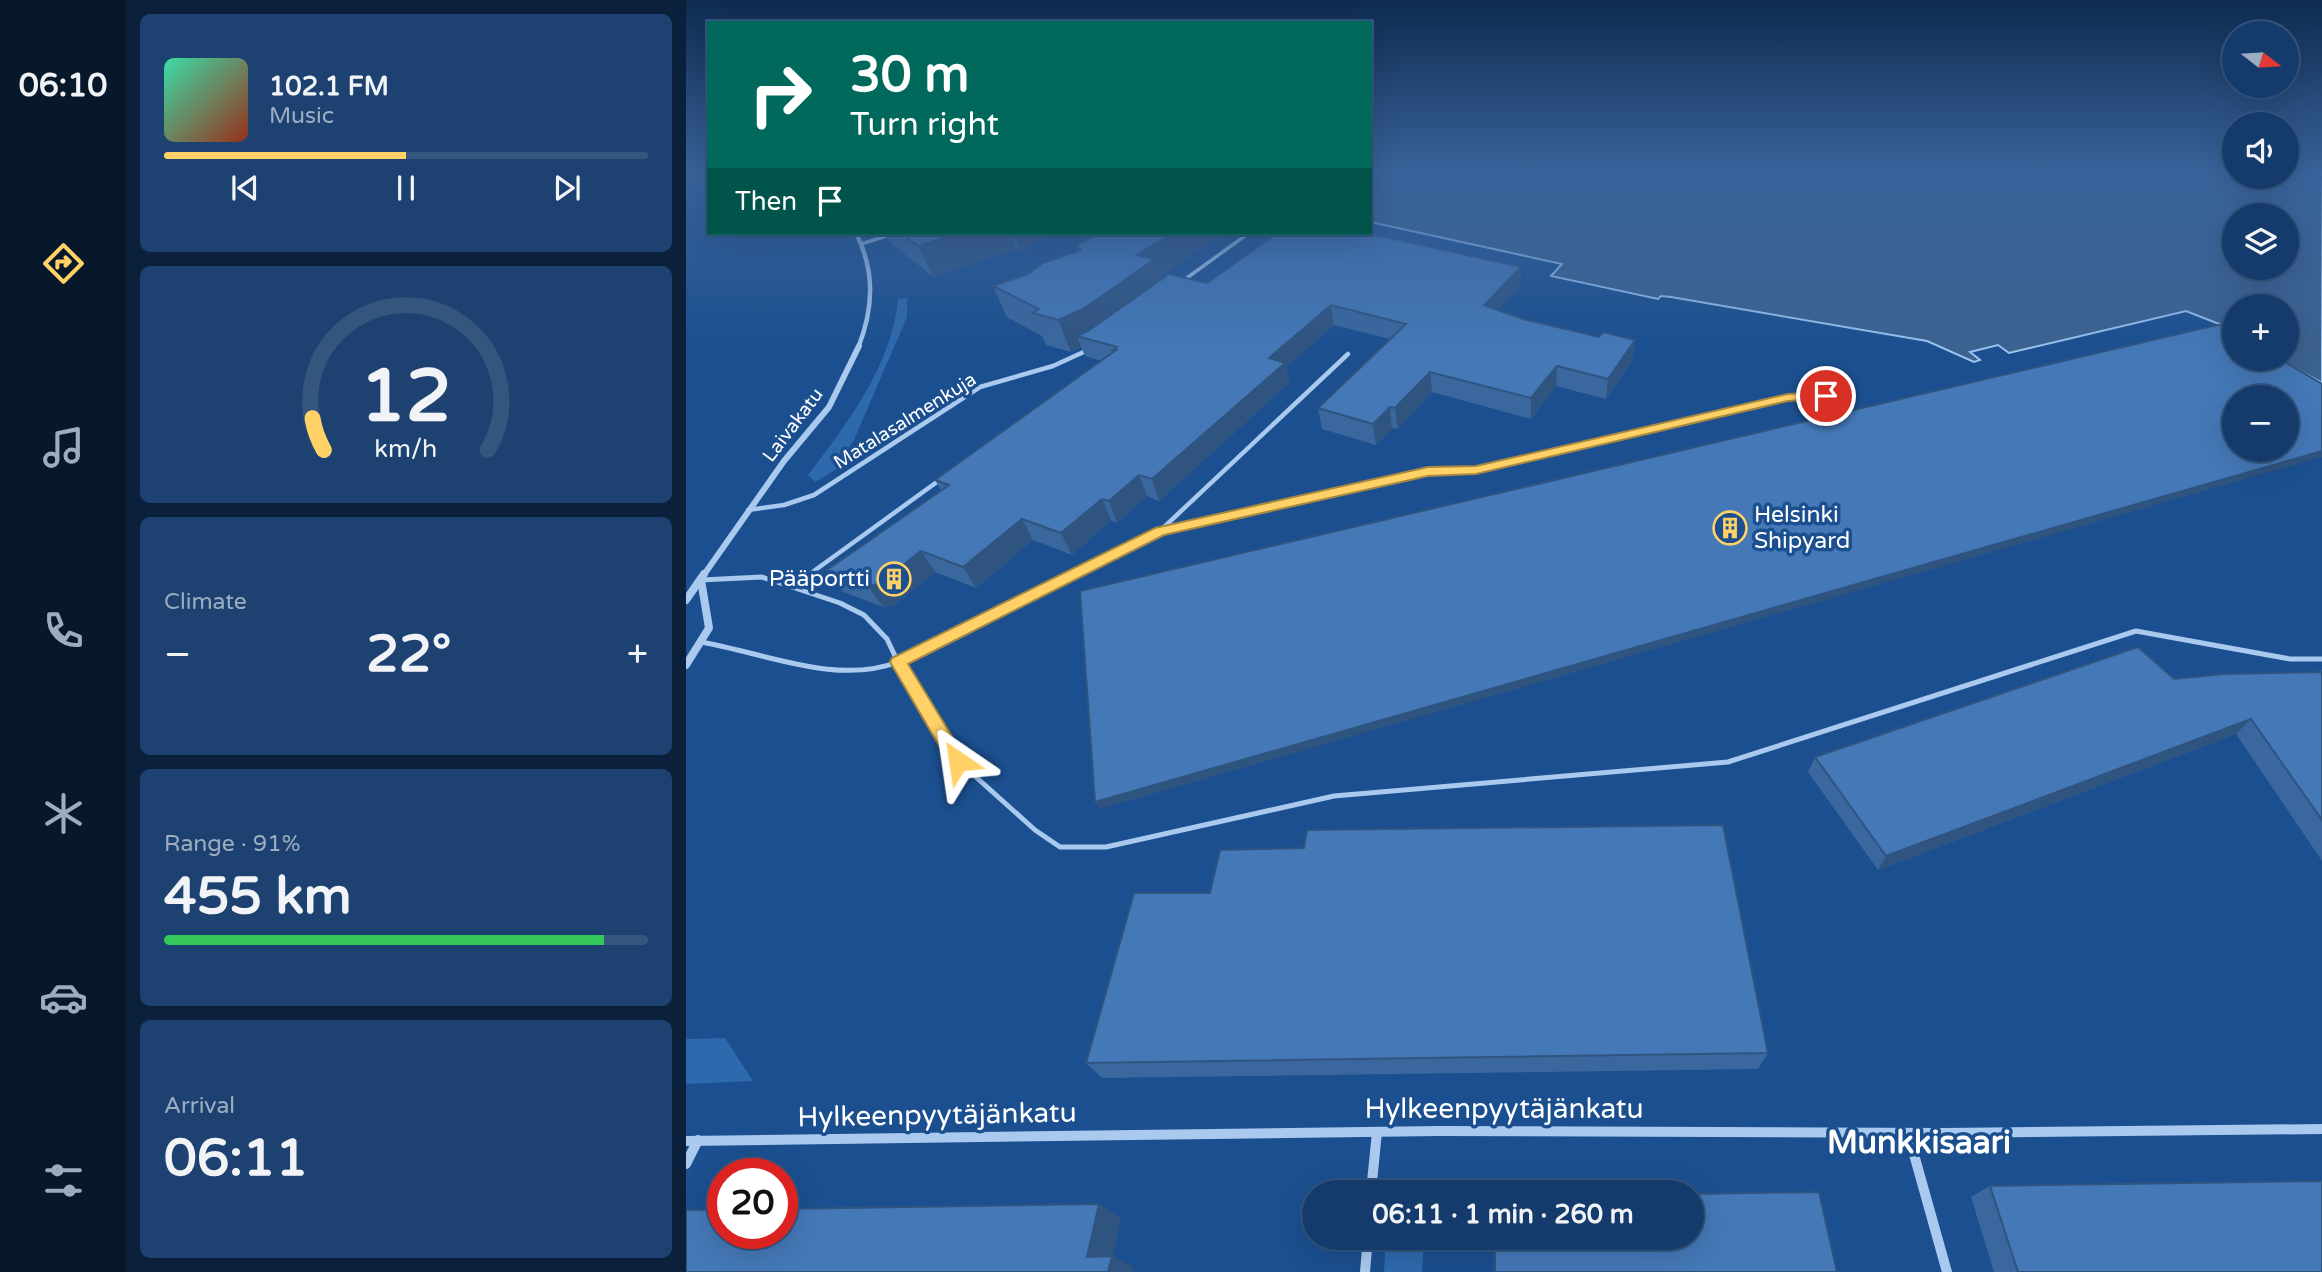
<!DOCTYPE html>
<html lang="en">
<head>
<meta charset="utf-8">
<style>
  :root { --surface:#143b6b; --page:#1d4271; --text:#f1f3f6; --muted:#9dadc1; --line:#33557e; --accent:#ffd166 }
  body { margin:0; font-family:"Varela Round",sans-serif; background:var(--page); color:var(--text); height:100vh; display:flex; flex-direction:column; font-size:26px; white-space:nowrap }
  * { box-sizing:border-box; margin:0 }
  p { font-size:23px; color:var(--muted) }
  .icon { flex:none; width:38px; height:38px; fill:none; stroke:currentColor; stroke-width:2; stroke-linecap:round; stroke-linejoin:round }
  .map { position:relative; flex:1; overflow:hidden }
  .panel { display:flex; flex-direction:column; gap:14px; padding:14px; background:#0b203b; width:560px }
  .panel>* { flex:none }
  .top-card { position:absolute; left:21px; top:21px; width:665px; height:214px; border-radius:0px; box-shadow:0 7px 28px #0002,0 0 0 2px var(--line); background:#00695c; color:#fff; overflow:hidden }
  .needle { width:46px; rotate:107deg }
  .buttons { position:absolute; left:1536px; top:21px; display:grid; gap:14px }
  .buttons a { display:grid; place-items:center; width:77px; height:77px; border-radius:50%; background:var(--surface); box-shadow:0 7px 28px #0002,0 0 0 2px var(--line); font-size:35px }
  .speed { position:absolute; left:21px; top:1158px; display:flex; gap:14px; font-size:35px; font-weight:700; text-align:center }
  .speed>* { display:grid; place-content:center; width:91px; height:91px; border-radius:50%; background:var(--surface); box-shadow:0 7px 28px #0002,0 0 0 2px var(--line); line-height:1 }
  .speed .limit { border:10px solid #d22; background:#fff; color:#111 }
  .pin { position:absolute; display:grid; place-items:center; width:60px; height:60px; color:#fff; margin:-30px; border:4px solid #fff; border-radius:50%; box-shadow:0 2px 7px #0007 }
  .me { position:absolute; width:77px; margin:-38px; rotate:328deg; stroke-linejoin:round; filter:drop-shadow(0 0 5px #0008) }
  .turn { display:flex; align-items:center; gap:24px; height:147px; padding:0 28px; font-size:32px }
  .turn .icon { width:91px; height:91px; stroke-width:2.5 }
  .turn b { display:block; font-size:49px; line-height:60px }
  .then { display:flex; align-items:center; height:66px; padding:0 28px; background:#0003; gap:14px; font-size:26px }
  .big { font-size:52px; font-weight:800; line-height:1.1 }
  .panel .tile { flex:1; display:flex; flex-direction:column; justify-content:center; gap:10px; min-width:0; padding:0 24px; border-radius:10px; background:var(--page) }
  .panel .dial { align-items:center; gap:0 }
  .dial svg { height:182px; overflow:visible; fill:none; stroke:var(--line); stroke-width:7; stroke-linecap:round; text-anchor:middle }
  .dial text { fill:var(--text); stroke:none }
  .song { display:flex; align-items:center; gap:21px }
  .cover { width:84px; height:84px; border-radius:10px; background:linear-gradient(135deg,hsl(160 70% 55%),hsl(10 70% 35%)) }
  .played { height:7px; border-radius:4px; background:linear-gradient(90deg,var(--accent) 50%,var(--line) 50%) }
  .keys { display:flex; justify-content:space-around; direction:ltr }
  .heat { display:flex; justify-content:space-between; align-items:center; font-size:38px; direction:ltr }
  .charge { height:10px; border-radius:5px; background:linear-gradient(90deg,#34c759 91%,var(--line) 0) }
  .trip { position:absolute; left:616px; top:1180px; width:402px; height:70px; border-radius:35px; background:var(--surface); box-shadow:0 7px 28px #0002,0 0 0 2px var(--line); font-weight:800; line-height:70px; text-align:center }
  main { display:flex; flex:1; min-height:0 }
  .dock { display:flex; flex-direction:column; width:126px; justify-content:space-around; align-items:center; background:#08182b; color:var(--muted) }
  .dock .icon { width:49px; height:49px }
  .dock .current { color:var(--accent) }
  .dock b { font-size:32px; color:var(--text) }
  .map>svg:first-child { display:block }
  .green { fill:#2e69ad }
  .water { fill:#3c6290; stroke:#9cc4f0; stroke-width:2; fill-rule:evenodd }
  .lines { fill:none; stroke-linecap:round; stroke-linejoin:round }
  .service-far2 { stroke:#a9c9ee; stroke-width:3.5 }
  .service-far1 { stroke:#a9c9ee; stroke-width:4.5 }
  .service { stroke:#a9c9ee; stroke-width:5 }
  .minor-far3 { stroke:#a9c9ee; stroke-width:4.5 }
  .minor-far2 { stroke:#a9c9ee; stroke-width:6 }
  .minor-far1 { stroke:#a9c9ee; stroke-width:8 }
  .minor { stroke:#a9c9ee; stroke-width:10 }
  .wall { fill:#3a679d }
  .shaded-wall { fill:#305480 }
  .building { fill:#4478b7; stroke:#305480; stroke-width:2; fill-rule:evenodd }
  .route { fill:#ffd166; stroke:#a68842; stroke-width:2 }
  .labels { text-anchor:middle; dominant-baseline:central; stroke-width:7; stroke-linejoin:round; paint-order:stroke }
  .far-street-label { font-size:19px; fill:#fff; stroke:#1b4f8f }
  .poi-label { font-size:23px; fill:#fff; stroke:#1b4f8f; text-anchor:start }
  .near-street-label { font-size:28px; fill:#fff; stroke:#1b4f8f }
  .near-quarter-label { font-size:32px; font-weight:bold; fill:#fff; stroke:#1b4f8f }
</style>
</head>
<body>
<main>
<nav class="dock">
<b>06:10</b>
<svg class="icon current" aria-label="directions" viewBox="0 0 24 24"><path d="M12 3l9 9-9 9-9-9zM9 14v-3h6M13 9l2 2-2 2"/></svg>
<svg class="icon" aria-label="music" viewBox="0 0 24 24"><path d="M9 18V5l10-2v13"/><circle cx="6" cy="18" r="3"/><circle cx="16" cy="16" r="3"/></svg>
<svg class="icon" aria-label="phone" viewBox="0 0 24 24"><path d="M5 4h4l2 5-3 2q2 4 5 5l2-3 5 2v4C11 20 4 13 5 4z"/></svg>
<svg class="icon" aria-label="climate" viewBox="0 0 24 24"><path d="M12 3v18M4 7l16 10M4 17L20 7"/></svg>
<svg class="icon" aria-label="car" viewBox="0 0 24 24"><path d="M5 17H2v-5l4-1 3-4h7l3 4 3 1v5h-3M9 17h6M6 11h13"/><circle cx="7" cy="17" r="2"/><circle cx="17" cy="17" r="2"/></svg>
<svg class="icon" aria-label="filters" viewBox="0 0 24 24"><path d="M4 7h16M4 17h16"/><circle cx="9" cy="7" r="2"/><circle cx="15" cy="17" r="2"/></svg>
</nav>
<section class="panel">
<div class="tile">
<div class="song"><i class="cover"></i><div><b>102.1 FM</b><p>Music</p></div></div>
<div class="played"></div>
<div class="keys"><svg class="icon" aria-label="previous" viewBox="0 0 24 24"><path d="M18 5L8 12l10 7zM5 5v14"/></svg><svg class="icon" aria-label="pause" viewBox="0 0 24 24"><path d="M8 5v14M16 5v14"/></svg><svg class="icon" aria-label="next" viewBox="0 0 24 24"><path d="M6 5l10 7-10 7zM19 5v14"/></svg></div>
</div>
<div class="tile dial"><svg viewBox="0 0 100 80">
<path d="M14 69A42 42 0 1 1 86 69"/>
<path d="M14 69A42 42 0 0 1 9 55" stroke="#ffd166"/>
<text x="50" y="56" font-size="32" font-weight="700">12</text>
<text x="50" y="72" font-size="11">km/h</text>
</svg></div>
<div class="tile"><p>Climate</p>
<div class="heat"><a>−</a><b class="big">22°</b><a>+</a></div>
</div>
<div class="tile"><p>Range · 91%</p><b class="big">455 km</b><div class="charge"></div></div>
<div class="tile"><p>Arrival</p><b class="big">06:11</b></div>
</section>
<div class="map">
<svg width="1636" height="1272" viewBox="0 0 1636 1272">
  <rect width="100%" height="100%" fill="#1b4f8f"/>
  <!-- green -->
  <g class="green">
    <path d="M221 298V317L168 440 149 466 151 469 129 482 122 475C161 424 206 365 212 299Z"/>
    <path d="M39 1038 67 1081 0 1084V1039Z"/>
    <path d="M700 1237H738L736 1272H698Z"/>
  </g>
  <!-- water -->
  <path class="water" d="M684 173H1549V177H1601V173H1636V383L1592 359H1601V306H1549V335L1533 324 1500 311 1323 353 1312 345 1284 352 1294 360 1288 362 1241 341 985 297 975 296 972 299 865 276 876 264 684 222ZM1549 215H1601V268H1549Z"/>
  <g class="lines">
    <!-- service-far2 -->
    <g class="service-far2">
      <path d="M175 244 210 233"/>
      <path d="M498 280 563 233"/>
    </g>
    <!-- service-far1 -->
    <g class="service-far1">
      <path d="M62 510 98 505 128 495 294 387 367 366 402 350"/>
      <path d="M476 529 662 354"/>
      <path d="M121 576 255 479"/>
      <path d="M385 576 474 532 742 472 790 470 1102 398 1140 396"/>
    </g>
    <!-- service -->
    <g class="service">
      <path d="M15 580 76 577 106 587 123 574"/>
      <path d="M106 587 154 603 178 615 201 639 218 675 272 761 349 830 374 847H420L648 796 1042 762 1450 631 1604 659H1636"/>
      <path d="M14 642C77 652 149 686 212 662L389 574"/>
    </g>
    <!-- minor-far3 -->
    <path class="minor-far3" d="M170 233C189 271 188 308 172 348"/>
    <!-- minor-far2 -->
    <path class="minor-far2" d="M17 576 98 461 143 407 173 346"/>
    <!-- minor-far1 -->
    <g class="minor-far1">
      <path d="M0 600 18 574"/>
      <path d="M0 665 23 628 15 580"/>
    </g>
    <!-- minor -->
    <g class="minor">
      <path d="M1222 1133 1261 1272"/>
      <path d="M0 1141 753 1131 1258 1133 1636 1129"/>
      <path d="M0 1164 12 1140"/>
      <path d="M685 1192 691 1132"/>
      <path d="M679 1272 682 1237"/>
    </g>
  </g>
  <!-- wall -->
  <g class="wall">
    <path d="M199 233H366L335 251 331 249 247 277 203 241Z"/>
    <path d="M391 233H539L474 277 475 280 521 283 835 267V286L812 310 837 319 913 337 949 340 946 360 920 399 870 386 845 419 746 392 712 429 706 428 690 445 636 429 632 408 704 339 648 325 600 367 603 383 473 501 461 496 431 523 425 520 386 555 347 540 290 588 249 572 208 605 197 607 157 592 141 570 255 490 249 480 415 361 399 356 395 347 385 352 360 345 356 336 321 317 307 286 342 274 392 251 390 245 407 237Z"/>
    <path d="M1636 670V861L1550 734 1192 870 1122 772 1129 757 1488 679 1633 672Z"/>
    <path d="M524 893 1082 1053 1072 1069 416 1078 400 1063Z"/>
    <path d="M1304 1186 1636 1272H1308L1285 1197Z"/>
  </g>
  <!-- shaded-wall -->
  <g class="shaded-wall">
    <path d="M274 233H325L331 249 247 277 232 246Z"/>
    <path d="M327 233H366L335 251Z"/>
    <path d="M486 233H539L474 277 478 290 409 341 391 336 395 347 385 352 372 320 451 255Z"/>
    <path d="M835 267V286L798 325V305Z"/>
    <path d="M645 305 648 325 600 367 603 383 473 501 466 479 583 358Z"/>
    <path d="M949 340 946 360 920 399 922 379Z"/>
    <path d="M871 366 870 386 845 419V398Z"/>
    <path d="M744 372 746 392 712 429 709 408Z"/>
    <path d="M704 407 706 428 690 445 687 424Z"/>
    <path d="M1636 451V457L414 809 409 802Z"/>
    <path d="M453 475 461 496 431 523 423 501Z"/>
    <path d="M416 499 425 520 386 555 375 533Z"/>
    <path d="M336 519 347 540 290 588 277 567Z"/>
    <path d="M235 551 249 572 208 605 197 607 182 586Z"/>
    <path d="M1565 719 1550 734 1192 870 1200 856Z"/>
    <path d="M413 1204 435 1218 427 1256 448 1267 447 1272H422L401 1257Z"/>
  </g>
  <!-- building -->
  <g class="building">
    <path d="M215 233H274L232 246Z"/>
    <path d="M415 233H486L451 255 469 259 397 309 372 320 347 313 353 309 307 286 342 274 357 263 395 250 390 245Z"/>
    <path d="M592 233H681L835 267 798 305 837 319 913 337 917 332 949 340 922 379 871 366 845 398 744 372 709 408 704 407 687 424 632 408 720 324 645 305 583 358 599 363 466 479 453 475 423 501 416 499 375 533 336 519 277 567 235 551 193 584 182 586 141 570 263 485 249 480 430 350H427L431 347 391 336 402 331 483 274 521 283Z"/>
    <path d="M1531 325H1536L1549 332V359H1594L1636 384V451L409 802 394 591ZM1549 397H1601V450H1549Z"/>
    <path d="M1452 647 1488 679 1538 674 1636 672V820L1565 719 1200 856 1129 757Z"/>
    <path d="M1037 825 1082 1053 400 1063 448 893H524L534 850 618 848 621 830Z"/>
    <path d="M1636 1181V1272H1332L1304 1186Z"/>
    <path d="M1133 1192 1151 1272H809V1237H1006V1194Z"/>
    <path d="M413 1204 401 1257 426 1256 422 1272H0V1210H37V1234H96V1209Z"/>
  </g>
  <!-- sky -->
  <linearGradient id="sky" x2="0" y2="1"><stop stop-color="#0f2b4f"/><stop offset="0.49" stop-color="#39639b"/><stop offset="1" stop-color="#39639b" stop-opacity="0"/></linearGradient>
  <rect width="1636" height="351" fill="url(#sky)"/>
  <!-- route -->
  <path class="route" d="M1140 392 1145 393V398L1102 401 790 474 742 476 478 535 222 664 281 761 278 766 272 768 265 766 204 662 206 658 469 528 742 467 790 466 1102 394Z"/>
  <!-- icons -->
  <defs>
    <symbol id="building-ring" viewBox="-11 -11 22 22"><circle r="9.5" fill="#1b4f8f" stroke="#ffd166" stroke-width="1.5"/><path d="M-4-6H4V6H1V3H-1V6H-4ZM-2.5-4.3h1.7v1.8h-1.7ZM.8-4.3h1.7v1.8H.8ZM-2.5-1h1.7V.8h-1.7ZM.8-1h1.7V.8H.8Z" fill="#ffd166"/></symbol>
  </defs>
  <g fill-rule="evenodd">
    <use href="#building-ring" x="1025" y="509" width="38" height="38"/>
    <use href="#building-ring" x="189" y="560" width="38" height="38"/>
  </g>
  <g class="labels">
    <!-- far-street labels -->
    <g class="far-street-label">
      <text transform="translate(219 421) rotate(-32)">Matalasalmenkuja</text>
      <text transform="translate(107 425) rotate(-53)">Laivakatu</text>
    </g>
    <!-- poi labels -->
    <g class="poi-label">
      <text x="1068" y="515">Helsinki<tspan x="1068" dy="26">Shipyard</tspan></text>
      <text x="184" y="579" text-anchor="end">Pääportti</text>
    </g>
    <!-- near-street labels -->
    <g class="near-street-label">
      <text x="818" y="1109">Hylkeenpyytäjänkatu</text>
      <text transform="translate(251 1115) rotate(-1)">Hylkeenpyytäjänkatu</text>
    </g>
    <!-- near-quarter labels -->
    <g class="near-quarter-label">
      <text x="1233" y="1143">Munkkisaari</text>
    </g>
  </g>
</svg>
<div class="buttons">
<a><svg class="needle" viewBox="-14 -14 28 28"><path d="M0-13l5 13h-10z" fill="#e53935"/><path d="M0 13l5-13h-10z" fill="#9dadc1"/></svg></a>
<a><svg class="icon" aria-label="sound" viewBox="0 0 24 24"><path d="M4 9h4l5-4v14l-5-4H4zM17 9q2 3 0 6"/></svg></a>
<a><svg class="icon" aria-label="layers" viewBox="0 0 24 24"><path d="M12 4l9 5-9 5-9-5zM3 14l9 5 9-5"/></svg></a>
<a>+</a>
<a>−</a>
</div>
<div class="speed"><div class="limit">20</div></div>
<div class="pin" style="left:1140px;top:396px;background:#d93025"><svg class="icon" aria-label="arrive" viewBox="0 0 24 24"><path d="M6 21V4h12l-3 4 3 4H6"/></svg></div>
<svg class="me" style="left:272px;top:761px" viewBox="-20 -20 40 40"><path d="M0-17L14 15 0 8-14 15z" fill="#ffd166" stroke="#fff" stroke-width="4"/></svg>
<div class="trip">06:11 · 1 min · 260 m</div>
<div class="top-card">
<div class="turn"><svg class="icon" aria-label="right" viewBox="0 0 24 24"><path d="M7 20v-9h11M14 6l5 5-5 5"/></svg><div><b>30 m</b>Turn right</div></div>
<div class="then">Then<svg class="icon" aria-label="arrive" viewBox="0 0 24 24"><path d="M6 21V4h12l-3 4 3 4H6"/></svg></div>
</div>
</div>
</main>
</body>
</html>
